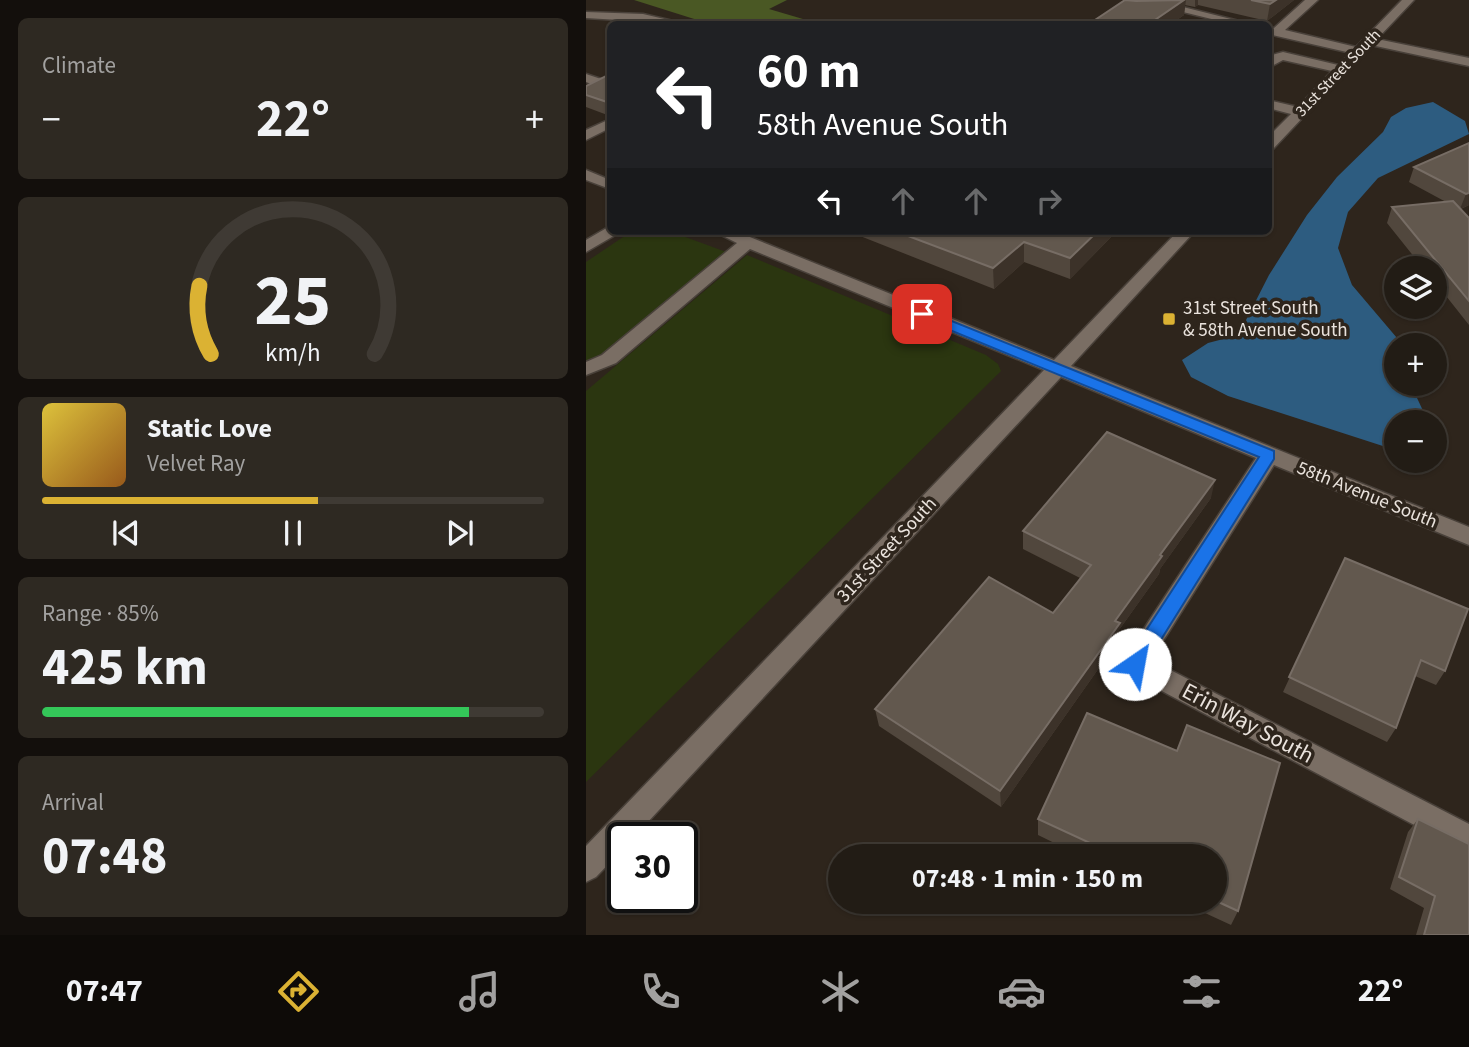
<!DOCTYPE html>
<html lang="en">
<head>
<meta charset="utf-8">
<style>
  :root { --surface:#221c15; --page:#2e2922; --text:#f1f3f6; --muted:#a2a1a0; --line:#3f3a34; --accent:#dbb233 }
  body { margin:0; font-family:"Source Sans 3",sans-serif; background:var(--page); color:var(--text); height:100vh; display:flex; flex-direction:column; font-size:26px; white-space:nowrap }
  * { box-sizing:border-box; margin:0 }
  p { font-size:23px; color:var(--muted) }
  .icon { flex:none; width:38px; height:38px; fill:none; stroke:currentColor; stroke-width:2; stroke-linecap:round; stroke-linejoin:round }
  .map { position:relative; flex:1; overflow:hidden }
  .side { display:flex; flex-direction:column; gap:18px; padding:18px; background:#130f0c; width:586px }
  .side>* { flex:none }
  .guide { position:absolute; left:21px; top:21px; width:665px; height:214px; border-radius:10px; box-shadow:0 2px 5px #0004,0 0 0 2px var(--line); background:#202124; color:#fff; overflow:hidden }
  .buttons { position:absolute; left:798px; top:256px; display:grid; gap:14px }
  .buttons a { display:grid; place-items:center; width:63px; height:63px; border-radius:50%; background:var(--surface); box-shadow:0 2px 5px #0004,0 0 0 2px var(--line); font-size:35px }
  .speed { position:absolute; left:21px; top:822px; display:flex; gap:14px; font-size:35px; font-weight:700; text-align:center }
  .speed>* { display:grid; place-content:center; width:91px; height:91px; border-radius:50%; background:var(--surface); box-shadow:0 2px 5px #0004,0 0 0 2px var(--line); line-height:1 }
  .speed .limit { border:4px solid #111; border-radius:10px; background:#fff; color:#111 }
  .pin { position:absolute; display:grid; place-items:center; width:60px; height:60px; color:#fff; margin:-30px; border-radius:14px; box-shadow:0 4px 10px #0006 }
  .me { position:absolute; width:77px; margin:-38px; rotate:33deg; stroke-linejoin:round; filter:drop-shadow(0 0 5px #0008) }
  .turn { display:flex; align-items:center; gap:24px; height:147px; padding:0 35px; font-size:32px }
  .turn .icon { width:91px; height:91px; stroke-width:2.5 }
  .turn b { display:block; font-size:49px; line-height:60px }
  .lanes { display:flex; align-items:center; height:66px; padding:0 35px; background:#0003; justify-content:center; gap:35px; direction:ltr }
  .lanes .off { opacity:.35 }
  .big { font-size:52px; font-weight:700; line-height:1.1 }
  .side .tile { flex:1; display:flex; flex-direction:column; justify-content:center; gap:10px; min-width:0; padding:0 24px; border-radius:10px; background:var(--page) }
  .side .dial { align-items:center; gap:0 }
  .dial svg { height:182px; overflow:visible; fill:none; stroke:var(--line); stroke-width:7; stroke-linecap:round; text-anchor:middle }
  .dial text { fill:var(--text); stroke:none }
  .song { display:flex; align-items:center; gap:21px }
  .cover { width:84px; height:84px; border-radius:10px; background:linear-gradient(135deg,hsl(50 70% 55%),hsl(30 70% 35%)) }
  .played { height:7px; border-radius:4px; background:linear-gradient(90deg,var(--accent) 55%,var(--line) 55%) }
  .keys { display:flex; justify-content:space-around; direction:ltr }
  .heat { display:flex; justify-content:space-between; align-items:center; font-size:38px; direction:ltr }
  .charge { height:10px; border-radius:5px; background:linear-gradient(90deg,#34c759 85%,var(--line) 0) }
  .trip { position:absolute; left:242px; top:844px; width:399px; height:70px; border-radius:35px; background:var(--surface); box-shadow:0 2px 5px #0004,0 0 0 2px var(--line); font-weight:700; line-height:70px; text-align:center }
  .tab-bar { display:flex; height:112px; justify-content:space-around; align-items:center; background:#0e0b08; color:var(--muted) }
  .tab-bar .icon { width:49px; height:49px }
  .tab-bar .current { color:var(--accent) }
  .tab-bar b { font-size:32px; color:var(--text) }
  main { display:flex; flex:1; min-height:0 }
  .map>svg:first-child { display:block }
  .green { fill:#2b3610 }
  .forest { fill:#4a5824 }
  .water { fill:#2d5c80 }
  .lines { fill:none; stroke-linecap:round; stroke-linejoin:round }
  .minor-casing { stroke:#49413a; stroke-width:3 }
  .minor { fill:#7a6e64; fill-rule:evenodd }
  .wall { fill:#51473d }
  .shaded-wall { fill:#3c3229 }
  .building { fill:#62584e; stroke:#776d65; stroke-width:2 }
  .route { fill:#1a73e8; stroke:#114b97; stroke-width:2 }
  .poi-dot { fill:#dbb233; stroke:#2e251c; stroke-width:2.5 }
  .labels { text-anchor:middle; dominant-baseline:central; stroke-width:7; stroke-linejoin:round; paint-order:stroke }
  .far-street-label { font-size:16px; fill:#eae3dd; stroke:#2e251c }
  .poi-label { font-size:19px; fill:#eae3dd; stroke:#2e251c; text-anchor:start }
  .street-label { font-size:19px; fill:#eae3dd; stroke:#2e251c }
  .near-street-label { font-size:23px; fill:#eae3dd; stroke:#2e251c }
</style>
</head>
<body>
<main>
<section class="side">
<div class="tile"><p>Climate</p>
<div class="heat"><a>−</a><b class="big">22°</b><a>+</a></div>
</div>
<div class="tile dial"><svg viewBox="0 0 100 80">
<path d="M14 69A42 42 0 1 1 86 69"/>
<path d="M14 69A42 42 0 0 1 9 39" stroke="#dbb233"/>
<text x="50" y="56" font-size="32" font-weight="700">25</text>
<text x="50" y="72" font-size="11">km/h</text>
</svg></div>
<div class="tile">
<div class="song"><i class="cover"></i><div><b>Static Love</b><p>Velvet Ray</p></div></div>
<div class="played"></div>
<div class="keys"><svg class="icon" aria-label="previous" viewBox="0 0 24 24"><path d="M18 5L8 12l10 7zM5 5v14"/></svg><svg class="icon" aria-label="pause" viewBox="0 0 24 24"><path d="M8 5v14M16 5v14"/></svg><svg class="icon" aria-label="next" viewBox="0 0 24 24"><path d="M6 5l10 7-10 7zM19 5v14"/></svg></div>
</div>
<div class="tile"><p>Range · 85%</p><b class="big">425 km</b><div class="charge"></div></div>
<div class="tile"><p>Arrival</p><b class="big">07:48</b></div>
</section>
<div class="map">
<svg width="883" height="935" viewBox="0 0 883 935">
  <rect width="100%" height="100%" fill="#2e251c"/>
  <!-- green -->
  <g class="green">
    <path d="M46 231H83L143 253 17 357 0 361V262Z"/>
    <path d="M161 255 400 355 412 364 415 371 0 782V391Z"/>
  </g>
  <!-- forest -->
  <path class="forest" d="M48 0H201L183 9 234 24H124Z"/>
  <!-- water -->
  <path class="water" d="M847 102 879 121 883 134 792 178 762 212 752 248 766 285 811 338 810 383H824L839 415 837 422H810V448H803L642 396 605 377 596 360 622 343 645 337 658 324 683 275 721 215 751 177 797 132 805 117 820 108Z"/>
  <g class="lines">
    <defs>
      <g id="minor">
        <path d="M548 0H569L665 24H646Z"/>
        <path d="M719 0H732L699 30 770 47 816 0H828L791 39 883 58V66L785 45 687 149 682 150V137L705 114 682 108V100L712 107 746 71 697 60 682 68V56L697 52 752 65 765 53 682 34V27L688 28Z"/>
        <path d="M0 12 57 14 100 24 0 18Z"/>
        <path d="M0 74 24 82V86L19 89 0 82Z"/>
        <path d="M24 119V128L0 140V130Z"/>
        <path d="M0 170 24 180V189L0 180Z"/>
        <path d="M24 226V231H33L31 234 0 252V240Z"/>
        <path d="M127 231H149L468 360 592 231H609L485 366 883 527V545L688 465 565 660 883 824V854L540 672 536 664 540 656 670 458 475 377 47 838H37V849L10 877 0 882V846L458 370 164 249 30 363 0 375V362L16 355 151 243Z"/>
      </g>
    </defs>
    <!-- minor casing -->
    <use href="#minor" class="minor-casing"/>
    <!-- minor -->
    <use href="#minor" class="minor"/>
  </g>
  <!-- wall -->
  <g class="wall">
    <path d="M552 0H708L681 21 612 5 609 7 599 5 598 15 585 24H503Z"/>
    <path d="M24 74V116L0 107V86Z"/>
    <path d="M883 143V205L875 209 883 218V325L849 282V268H837L801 223 806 207 860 202 823 182 828 167Z"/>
    <path d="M264 231H421L432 235 531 231 484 279 438 262 408 289 264 232Z"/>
    <path d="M625 498 574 569 573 574 533 630 532 641 415 807 293 726 289 709 467 613 494 578 437 549V531Z"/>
    <path d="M759 558 859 671 850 685 829 676 810 728 801 742 697 692Z"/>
    <path d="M501 713 591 751 601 725 694 763 652 911 645 925 593 901H628V856H495L452 835V819Z"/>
    <path d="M832 819 883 935H830L838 908 804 889 822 832Z"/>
  </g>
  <!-- shaded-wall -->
  <g class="shaded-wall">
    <path d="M598 0H600L598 15 585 24H563Z"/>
    <path d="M609 0H612V5L609 7Z"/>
    <path d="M690 0H708L681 21 684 4Z"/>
    <path d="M883 193V205L874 209 880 194Z"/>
    <path d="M512 231H531L484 279V258Z"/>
    <path d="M438 242V262L408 289 407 268Z"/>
    <path d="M629 480 625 498 574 569 573 574 533 630 532 641 415 807 414 791 574 555Z"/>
  </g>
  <!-- building -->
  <g class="building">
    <path d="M539 0 550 1 598 0 563 24H503Z"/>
    <path d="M665 0H690L684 4Z"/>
    <path d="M24 74V103L0 95V86Z"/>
    <path d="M883 143V193L880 194 828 167Z"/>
    <path d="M867 201 883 218V301L806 207Z"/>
    <path d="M309 231H421L432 235 436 231H512L484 258 438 242 407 268Z"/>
    <path d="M521 432 629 480 574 555 576 556 529 621 534 623 414 791 289 709 403 577 467 613 505 565 437 531Z"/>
    <path d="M759 558 882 609 859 671 835 660 810 728 703 677Z"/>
    <path d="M501 713 591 751 601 725 694 763 652 911 628 900V856H532L452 819Z"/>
    <path d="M832 819 883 844V935H838L849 896 813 877Z"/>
  </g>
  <!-- route -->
  <path class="route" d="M332 311H341L688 451V459L556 670H542L539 664 542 658 673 457 332 317Z"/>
  <!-- markers -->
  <rect class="poi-dot" x="576" y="312" width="14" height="14" rx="3.5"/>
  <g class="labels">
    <!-- far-street labels -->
    <g class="far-street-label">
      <text transform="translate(752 73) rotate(-46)">31st Street South</text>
    </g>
    <!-- poi labels -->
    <g class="poi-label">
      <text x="597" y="308">31st Street South<tspan x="597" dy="22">&amp; 58th Avenue South</tspan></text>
    </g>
    <!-- street labels -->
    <g class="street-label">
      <text transform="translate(781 495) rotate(22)">58th Avenue South</text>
      <text transform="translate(301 550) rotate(-47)">31st Street South</text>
    </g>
    <!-- near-street labels -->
    <g class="near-street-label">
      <text transform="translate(662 723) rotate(28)">Erin Way South</text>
    </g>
  </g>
</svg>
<div class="buttons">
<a><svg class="icon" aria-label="layers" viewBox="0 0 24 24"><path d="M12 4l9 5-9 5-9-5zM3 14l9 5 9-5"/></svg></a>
<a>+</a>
<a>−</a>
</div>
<div class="speed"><div class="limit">30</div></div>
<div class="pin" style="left:336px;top:314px;background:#d93025"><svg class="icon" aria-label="arrive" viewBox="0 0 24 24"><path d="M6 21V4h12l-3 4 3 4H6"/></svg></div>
<svg class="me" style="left:549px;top:664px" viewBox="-20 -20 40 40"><circle r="19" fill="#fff"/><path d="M0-13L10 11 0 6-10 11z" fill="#1a73e8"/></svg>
<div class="trip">07:48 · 1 min · 150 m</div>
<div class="guide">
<div class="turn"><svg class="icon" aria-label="left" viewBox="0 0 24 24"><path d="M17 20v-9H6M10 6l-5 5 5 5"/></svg><div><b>60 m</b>58th Avenue South</div></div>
<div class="lanes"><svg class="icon" aria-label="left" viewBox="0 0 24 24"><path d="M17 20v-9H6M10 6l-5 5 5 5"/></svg><svg class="icon off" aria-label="ahead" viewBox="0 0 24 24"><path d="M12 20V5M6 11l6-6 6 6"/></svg><svg class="icon off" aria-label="ahead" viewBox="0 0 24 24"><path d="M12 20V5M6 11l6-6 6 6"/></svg><svg class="icon off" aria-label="right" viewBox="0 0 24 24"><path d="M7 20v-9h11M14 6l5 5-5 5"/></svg></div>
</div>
</div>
</main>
<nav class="tab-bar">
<b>07:47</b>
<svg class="icon current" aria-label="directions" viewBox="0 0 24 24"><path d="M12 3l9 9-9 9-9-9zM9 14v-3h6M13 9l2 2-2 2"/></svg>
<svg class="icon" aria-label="music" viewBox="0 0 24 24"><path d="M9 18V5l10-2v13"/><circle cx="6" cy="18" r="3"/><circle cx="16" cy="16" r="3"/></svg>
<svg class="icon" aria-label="phone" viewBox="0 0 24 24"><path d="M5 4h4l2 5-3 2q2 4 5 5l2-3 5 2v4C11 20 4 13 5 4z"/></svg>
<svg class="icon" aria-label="climate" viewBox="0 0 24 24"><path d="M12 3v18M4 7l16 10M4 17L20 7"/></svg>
<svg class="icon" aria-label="car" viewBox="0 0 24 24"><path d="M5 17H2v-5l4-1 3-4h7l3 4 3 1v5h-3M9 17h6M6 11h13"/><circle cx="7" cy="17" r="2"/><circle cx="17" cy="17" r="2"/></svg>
<svg class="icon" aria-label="filters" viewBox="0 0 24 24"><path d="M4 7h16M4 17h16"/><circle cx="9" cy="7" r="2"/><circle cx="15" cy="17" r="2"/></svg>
<b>22°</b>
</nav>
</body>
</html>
